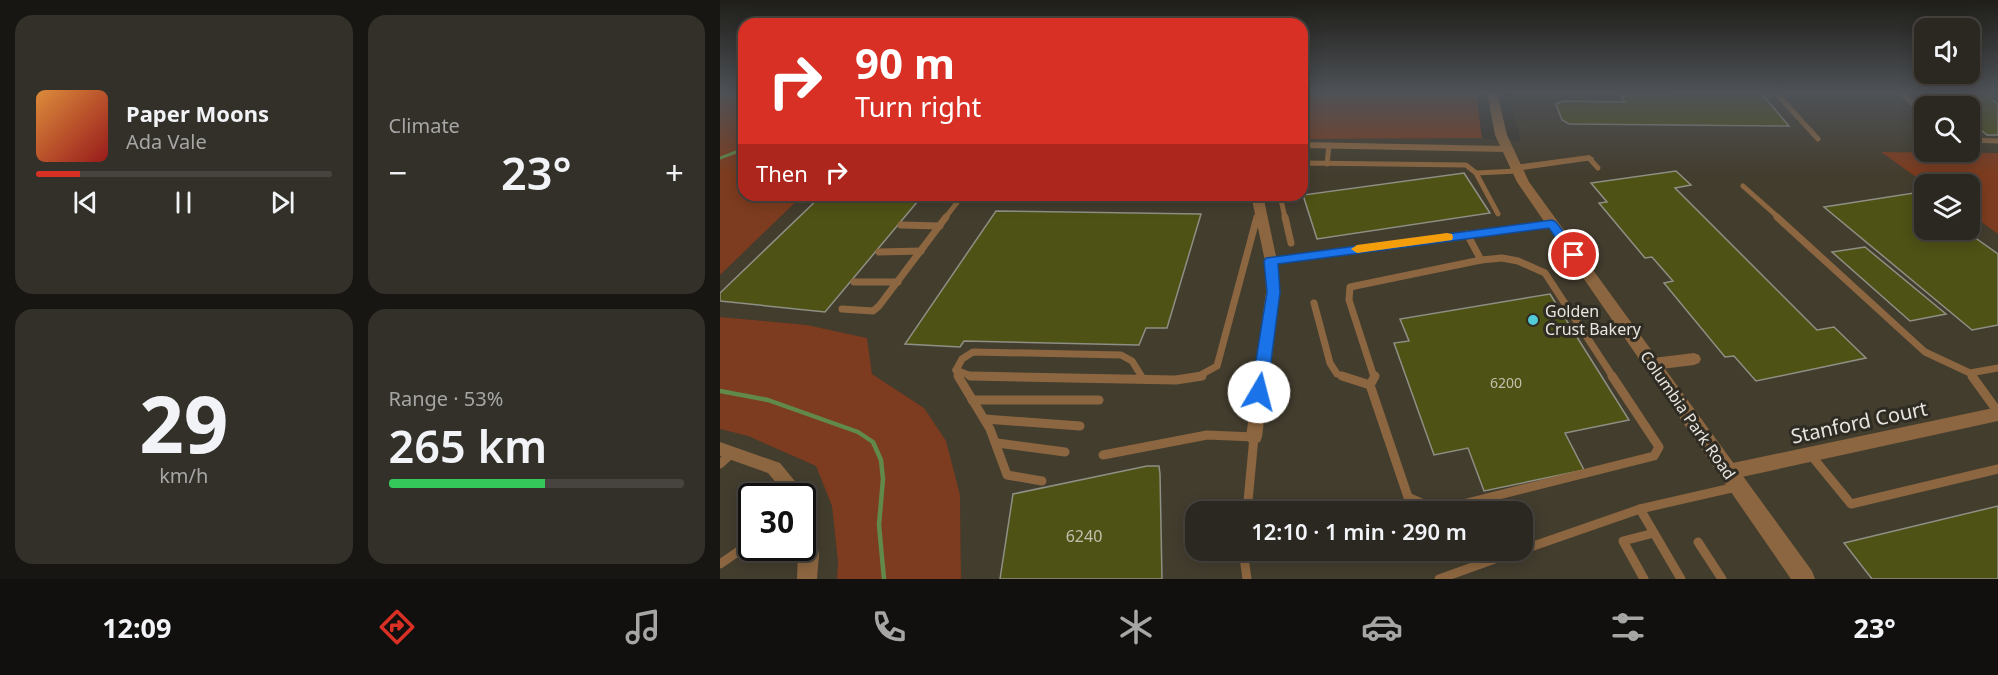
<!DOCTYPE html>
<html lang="en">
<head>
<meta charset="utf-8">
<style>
  :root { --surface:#2b2822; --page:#33302a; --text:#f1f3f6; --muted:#a6a6a5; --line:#474440; --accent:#d93025 }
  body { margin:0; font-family:"Noto Sans",sans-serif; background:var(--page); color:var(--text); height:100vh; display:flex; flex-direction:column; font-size:22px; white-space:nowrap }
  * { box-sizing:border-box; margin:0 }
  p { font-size:20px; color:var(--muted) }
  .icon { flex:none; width:33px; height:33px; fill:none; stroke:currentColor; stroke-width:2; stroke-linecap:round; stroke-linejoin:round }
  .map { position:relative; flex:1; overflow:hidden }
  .details { display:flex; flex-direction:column; gap:15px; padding:15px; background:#181613; width:720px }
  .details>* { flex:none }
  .banner { position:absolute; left:18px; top:18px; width:570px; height:183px; border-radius:18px; box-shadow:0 3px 15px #0003,0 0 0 2px var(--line); background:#d93025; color:#fff; overflow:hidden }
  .buttons { position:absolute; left:1194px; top:18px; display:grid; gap:12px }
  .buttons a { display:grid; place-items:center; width:66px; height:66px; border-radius:12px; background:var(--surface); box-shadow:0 3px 15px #0003,0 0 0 2px var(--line); font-size:30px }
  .speed { position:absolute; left:18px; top:483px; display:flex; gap:12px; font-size:30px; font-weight:700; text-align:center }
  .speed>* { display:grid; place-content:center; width:78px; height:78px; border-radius:50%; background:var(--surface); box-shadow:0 3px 15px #0003,0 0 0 2px var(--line); line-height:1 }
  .speed .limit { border:3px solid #111; border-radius:9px; background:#fff; color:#111 }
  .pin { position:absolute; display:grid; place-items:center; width:51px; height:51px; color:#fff; margin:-26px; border:3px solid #fff; border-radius:50%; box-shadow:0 2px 6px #0007 }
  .me { position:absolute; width:66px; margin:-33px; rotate:8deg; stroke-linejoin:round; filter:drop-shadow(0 0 4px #0008) }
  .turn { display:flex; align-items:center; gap:21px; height:126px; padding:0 18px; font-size:27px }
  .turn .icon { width:78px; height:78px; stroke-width:2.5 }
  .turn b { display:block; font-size:42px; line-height:51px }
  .then { display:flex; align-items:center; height:57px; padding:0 18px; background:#0003; gap:12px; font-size:22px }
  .big { font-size:45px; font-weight:600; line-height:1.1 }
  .details .tile { flex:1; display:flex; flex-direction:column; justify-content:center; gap:9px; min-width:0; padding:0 21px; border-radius:18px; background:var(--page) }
  .details .dial { align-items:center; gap:0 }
  .dial b { font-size:78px; line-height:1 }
  .song { display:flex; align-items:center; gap:18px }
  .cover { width:72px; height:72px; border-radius:9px; background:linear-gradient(135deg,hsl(30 70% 55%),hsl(0 70% 35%)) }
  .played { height:6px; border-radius:3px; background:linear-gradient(90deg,var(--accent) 15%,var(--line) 15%) }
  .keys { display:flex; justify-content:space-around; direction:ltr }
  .heat { display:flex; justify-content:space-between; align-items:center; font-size:33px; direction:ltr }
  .charge { height:9px; border-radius:4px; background:linear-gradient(90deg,#34c759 53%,var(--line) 0) }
  .details .tiles { flex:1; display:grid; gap:15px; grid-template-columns:repeat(2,1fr) }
  .trip { position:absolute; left:465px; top:501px; width:348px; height:60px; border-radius:18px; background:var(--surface); box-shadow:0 3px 15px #0003,0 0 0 2px var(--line); font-weight:600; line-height:60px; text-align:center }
  .dock { display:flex; height:96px; justify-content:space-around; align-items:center; background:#11100e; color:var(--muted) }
  .dock .icon { width:42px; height:42px }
  .dock .selected { color:var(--accent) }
  .dock b { font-size:27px; color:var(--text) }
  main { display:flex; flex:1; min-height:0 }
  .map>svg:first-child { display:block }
  .built { fill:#433d2e; fill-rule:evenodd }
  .green { fill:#7d3c1f }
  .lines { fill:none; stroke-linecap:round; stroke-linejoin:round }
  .stream-far1 { stroke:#61894a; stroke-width:3 }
  .stream { stroke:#61894a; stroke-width:4.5 }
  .building { fill:#4f5215; stroke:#8e8f85; stroke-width:1.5 }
  .service-far2 { stroke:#8c6640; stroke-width:5 }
  .service-far1 { stroke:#8c6640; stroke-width:7 }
  .service { stroke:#8c6640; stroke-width:9 }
  .minor { fill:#8c6640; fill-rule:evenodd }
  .tertiary { fill:#8c6640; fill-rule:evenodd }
  .route { fill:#1a73e8; stroke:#114b97; stroke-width:1.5 }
  .slow { fill:#f59e0b }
  .poi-dot { fill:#52cbd7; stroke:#2f2c24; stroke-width:2 }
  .labels { text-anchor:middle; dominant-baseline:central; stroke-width:6; stroke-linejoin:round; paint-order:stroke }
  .number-label { font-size:14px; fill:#c2c0ad }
  .poi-label { font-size:16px; fill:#e8e5e0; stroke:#2f2c24; text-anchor:start }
  .street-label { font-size:16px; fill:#e8e5e0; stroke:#2f2c24 }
  .near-number-label { font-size:16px; fill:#c2c0ad }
  .near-street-label { font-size:20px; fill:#e8e5e0; stroke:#2f2c24 }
</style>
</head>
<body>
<main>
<section class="details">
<div class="tiles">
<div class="tile">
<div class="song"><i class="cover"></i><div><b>Paper Moons</b><p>Ada Vale</p></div></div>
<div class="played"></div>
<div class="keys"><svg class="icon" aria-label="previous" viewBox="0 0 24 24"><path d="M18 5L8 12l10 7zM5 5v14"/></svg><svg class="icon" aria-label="pause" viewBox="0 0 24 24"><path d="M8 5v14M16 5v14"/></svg><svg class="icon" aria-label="next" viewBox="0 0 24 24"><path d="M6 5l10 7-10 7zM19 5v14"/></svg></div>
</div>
<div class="tile"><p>Climate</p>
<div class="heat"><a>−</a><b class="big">23°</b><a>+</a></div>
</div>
<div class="tile dial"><b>29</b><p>km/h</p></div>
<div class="tile"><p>Range · 53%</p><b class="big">265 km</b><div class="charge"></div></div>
</div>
</section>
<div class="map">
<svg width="1278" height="579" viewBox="0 0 1278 579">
  <rect width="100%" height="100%" fill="#39362d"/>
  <!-- built -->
  <g class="built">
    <path d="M789 93H1278V153L1162 152 1206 184H1204V230H1250V214L1278 234V579H241L240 495 204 408 152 374 147 338 87 325 0 317V275L83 195H582V139L762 138 801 142ZM1204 106H1250V152H1204ZM476 512H802V550H476Z"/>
    <path d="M0 429 28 436 96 466 112 506 118 562 117 579H0ZM32 496H82V548H32Z"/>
  </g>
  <!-- green -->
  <g class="green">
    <path d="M0 93H24V195H83L0 275Z"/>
    <path d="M582 93H756L762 138 582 139Z"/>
    <path d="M1161 152 1278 153V234L1250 214V184H1206Z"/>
    <path d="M0 317 87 325 147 338 152 374 204 408 226 441 240 495 241 579H117L118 562 112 506 96 466 28 436 0 429Z"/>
  </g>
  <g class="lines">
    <!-- stream-far1 -->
    <path class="stream-far1" d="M0 158 24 149"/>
    <!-- stream -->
    <path class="stream" d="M0 391 48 400 138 432 153 442 161 460 163 479 159 525 164 579"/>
  </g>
  <!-- building -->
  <g class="building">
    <path d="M943 93H1041L1069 126 849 124 842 120 836 104 843 101 905 102 902 97 908 94 945 95Z"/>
    <path d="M1216 93H1264L1278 104V135H1267L1250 121V106H1232Z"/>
    <path d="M956 171 971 185 955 188 1097 330 1114 327 1146 358 1036 381 1014 356 1005 357 944 283 953 281 932 257 925 258 879 203 887 202 871 183Z"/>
    <path d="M744 173 770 213 597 239 583 195Z"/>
    <path d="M1194 193 1204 201V230H1244L1278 254V325L1252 330 1104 207Z"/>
    <path d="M102 195H203L105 312 0 301V293Z"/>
    <path d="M276 211 481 214 447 328H426L419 345 244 341 240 347 185 344Z"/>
    <path d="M1145 247 1226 314 1190 321 1112 252Z"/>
    <path d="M830 294 909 420 845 433 864 470 764 491 748 448 714 455 674 343 689 341 680 319Z"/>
    <path d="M427 466H439L440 474 442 579H280L293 494Z"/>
    <path d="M1278 506V579H1152L1124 543Z"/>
  </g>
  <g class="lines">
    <!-- service-far2 -->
    <g class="service-far2">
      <path d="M1056 93 1098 139"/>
      <path d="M1181 93 1204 113"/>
      <path d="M1250 140 1278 141"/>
      <path d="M869 158 878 168"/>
      <path d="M607 164 609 145"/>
      <path d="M582 166 585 163 746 165 756 173 797 171"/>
      <path d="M756 173 778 214"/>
      <path d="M1023 186 1059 218"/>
      <path d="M560 195 565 218"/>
      <path d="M225 218 243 195"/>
      <path d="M537 218 538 213"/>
    </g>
    <!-- service-far1 -->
    <g class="service-far1">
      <path d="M565 217 571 243"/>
      <path d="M1057 217 1205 352 1250 373"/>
      <path d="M181 225 220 226"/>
      <path d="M747 234 761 260"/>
      <path d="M159 252 201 251"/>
      <path d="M551 261 832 224"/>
      <path d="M134 282H178"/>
      <path d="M594 303 610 363 617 374 627 377"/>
      <path d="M122 309 153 311 159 306 226 217"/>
      <path d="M236 370 239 377"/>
      <path d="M315 377 251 376 236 370 242 359 253 352 401 355 412 361 422 377"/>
      <path d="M477 377 497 366 537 217"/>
      <path d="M654 377 629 300 630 287 761 260 782 258 798 261 825 273 893 377"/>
      <path d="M1253 377 1250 373 1278 368"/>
    </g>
    <!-- service -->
    <g class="service">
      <path d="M238 376 270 429 287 475 322 481"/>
      <path d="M250 376 456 380 482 376"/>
      <path d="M622 376 650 385"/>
      <path d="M655 376 650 385 688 497 704 504 731 507 934 456 939 447 892 376"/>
      <path d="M1252 376 1278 412"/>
      <path d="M252 400H379"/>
      <path d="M265 419 360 426"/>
      <path d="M277 443 345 452"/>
      <path d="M1090 454 1131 504 1278 469"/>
      <path d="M383 455 487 435 534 437 527 512"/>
      <path d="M0 464 11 454"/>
      <path d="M978 542 1002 579"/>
      <path d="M523 550 527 579"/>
      <path d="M802 550 920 509"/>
      <path d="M0 564 32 542"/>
      <path d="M719 579 800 550"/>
      <path d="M924 579 903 541 934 533"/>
      <path d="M961 579 920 509 1016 487"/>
    </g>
    <!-- minor -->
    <g class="minor">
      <path d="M582 142 786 146 791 149 786 152 582 148Z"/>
      <path d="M869 155 874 158 873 160 795 171 790 168 795 165Z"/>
      <path d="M531 195H543L557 261 560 292 542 437 540 442 534 444 528 442 526 437 546 292 545 261Z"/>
      <path d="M974 353 979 355 981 359 979 363 974 365 933 370 928 368 925 364 928 360 933 358Z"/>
      <path d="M1278 407V421L1008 480 1002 477 999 472 1002 467 1008 464Z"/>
      <path d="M0 442 60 463 87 496 85 501 88 502 91 508 99 555 97 579H77L78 548H82V496H67L48 473 0 456Z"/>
    </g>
    <!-- tertiary -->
    <path class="tertiary" d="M767 93H777L787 135 809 182 1092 571 1095 579H1071L797 182 775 135Z"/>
  </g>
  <!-- sky -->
  <linearGradient id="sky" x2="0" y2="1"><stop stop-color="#1f1e19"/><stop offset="0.53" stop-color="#4e5257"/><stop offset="1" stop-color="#4e5257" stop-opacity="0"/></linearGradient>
  <rect width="1278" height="174" fill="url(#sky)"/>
  <!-- route -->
  <path class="route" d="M832 220 836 222 859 252 861 255 859 258H850L829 228 558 264 560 292 547 392 545 396 539 398 534 396 531 392 547 292 544 261 546 258Z"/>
  <!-- slow -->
  <path class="slow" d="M727 233 732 234 733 237 732 240 637 253 631 249 637 245Z"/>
  <!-- markers -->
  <circle class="poi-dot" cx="813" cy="320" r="6"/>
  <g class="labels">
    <!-- number labels -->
    <g class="number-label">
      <text x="786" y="382">6200</text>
    </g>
    <!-- poi labels -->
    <g class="poi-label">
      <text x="825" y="311">Golden<tspan x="825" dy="18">Crust Bakery</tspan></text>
    </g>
    <!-- street labels -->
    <g class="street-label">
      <text transform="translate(968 415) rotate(55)">Columbia Park Road</text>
    </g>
    <!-- near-number labels -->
    <g class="near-number-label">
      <text x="364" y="536">6240</text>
    </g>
    <!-- near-street labels -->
    <g class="near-street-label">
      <text transform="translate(1139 422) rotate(-12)">Stanford Court</text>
    </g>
  </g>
</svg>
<div class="buttons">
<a><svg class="icon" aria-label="sound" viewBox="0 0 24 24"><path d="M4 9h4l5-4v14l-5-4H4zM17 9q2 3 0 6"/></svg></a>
<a><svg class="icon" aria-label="search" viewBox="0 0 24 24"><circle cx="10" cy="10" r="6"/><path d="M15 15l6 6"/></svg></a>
<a><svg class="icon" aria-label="layers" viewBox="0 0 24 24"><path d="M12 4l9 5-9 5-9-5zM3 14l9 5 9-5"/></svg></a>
</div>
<div class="speed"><div class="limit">30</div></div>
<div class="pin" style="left:854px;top:255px;background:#d93025"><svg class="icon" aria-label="arrive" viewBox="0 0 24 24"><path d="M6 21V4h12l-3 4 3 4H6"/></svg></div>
<svg class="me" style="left:539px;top:392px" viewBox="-20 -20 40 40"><circle r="19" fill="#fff"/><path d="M0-13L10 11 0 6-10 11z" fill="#1a73e8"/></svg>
<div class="trip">12:10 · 1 min · 290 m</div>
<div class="banner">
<div class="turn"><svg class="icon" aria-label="right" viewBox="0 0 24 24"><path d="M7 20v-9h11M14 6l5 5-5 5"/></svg><div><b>90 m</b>Turn right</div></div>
<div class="then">Then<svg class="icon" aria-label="right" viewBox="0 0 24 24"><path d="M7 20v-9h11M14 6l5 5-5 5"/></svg></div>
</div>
</div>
</main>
<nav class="dock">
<b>12:09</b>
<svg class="icon selected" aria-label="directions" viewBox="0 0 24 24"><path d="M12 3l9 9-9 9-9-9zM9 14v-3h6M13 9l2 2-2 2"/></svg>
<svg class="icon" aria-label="music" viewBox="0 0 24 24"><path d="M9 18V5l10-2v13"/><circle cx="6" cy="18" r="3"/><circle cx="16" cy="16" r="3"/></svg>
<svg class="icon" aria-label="phone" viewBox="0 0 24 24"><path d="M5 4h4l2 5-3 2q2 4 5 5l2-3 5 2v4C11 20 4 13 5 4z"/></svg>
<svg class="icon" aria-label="climate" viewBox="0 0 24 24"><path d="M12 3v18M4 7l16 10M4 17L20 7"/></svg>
<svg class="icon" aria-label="car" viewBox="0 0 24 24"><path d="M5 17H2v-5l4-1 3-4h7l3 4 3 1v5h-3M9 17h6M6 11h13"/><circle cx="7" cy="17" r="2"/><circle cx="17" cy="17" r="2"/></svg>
<svg class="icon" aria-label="filters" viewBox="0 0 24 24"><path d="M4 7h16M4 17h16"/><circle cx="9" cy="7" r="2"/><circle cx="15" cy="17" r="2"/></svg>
<b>23°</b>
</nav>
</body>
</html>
